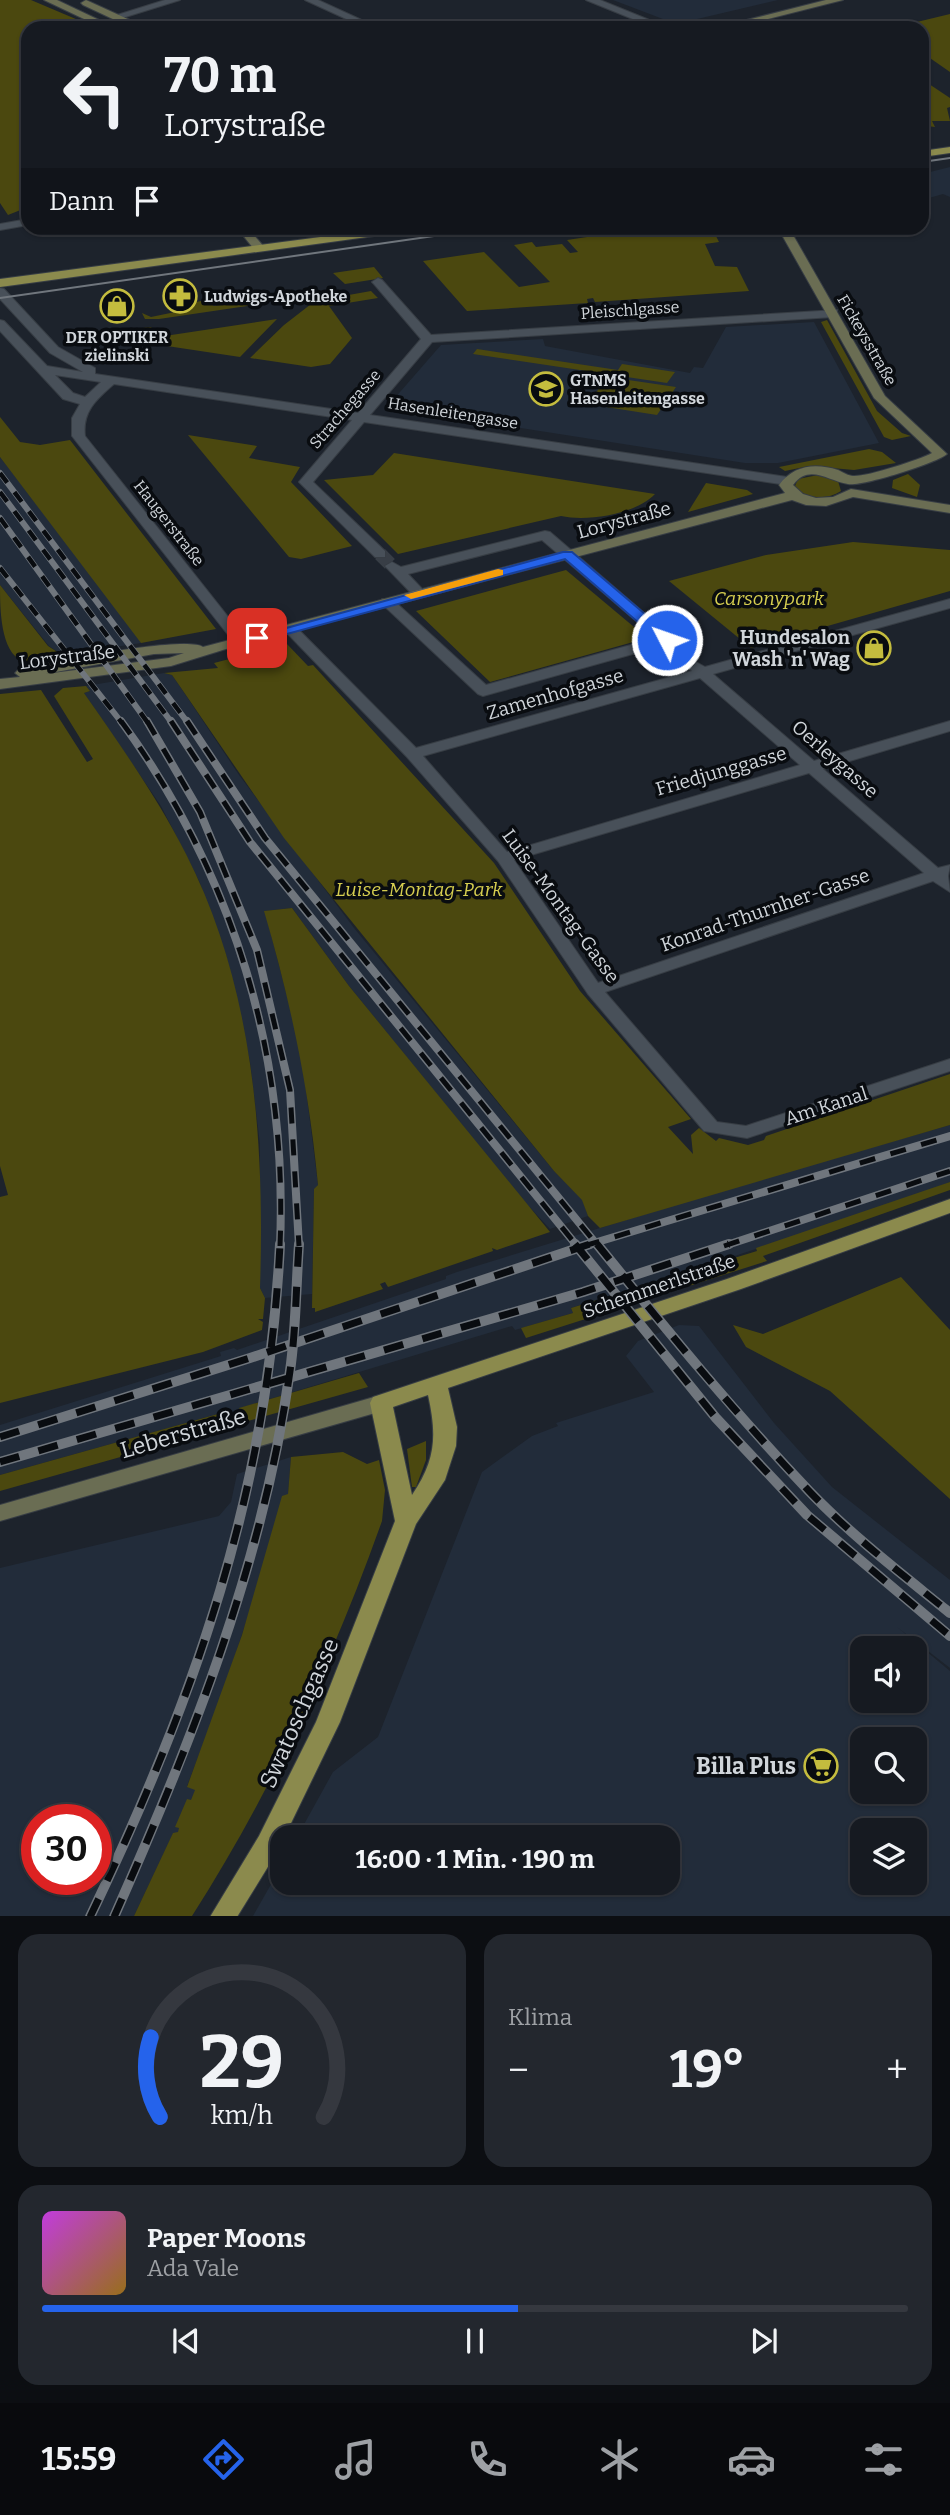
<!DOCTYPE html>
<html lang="de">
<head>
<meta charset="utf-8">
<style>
  :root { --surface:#161a21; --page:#23272e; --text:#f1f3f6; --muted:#9ea1a5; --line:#35383f; --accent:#2563eb }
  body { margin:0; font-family:Bitter,serif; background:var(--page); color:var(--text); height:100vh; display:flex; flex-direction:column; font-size:26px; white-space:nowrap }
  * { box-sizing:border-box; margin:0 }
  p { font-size:23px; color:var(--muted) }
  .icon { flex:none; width:38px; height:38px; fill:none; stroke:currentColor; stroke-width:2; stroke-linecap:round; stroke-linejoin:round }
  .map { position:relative; height:1916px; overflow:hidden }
  .details { display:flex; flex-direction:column; gap:18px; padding:18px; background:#0c0e12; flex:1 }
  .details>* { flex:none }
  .guide { position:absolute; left:21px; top:21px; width:908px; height:214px; border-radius:21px; box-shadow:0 2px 5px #0004,0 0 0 2px var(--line); background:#161a21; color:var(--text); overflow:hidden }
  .fabs { position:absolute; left:850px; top:1636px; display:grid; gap:14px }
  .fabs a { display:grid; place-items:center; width:77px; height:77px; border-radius:14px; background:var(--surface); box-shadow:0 2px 5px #0004,0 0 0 2px var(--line); font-size:35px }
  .speed { position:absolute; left:21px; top:1804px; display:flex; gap:14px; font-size:35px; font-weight:700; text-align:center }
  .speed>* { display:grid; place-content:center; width:91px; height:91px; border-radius:50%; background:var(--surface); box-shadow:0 2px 5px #0004,0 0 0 2px var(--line); line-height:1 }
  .speed .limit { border:10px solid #d22; background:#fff; color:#111 }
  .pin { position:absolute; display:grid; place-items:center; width:60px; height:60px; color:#fff; margin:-30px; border-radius:14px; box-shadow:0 4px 10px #0006 }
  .me { position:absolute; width:77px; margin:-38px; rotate:311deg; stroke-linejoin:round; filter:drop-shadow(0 0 5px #0008) }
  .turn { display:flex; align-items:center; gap:24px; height:147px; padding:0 28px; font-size:32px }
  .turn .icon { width:91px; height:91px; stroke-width:2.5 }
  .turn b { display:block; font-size:49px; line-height:60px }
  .then { display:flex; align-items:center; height:66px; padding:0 28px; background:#0003; gap:14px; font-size:26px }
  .big { font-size:52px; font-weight:700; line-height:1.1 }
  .details .widget { flex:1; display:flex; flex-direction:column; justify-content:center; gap:10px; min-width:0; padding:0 24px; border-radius:21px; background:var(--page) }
  .details .dial { align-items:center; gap:0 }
  .dial svg { height:182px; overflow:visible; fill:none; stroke:var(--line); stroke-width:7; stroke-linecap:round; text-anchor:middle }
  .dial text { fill:var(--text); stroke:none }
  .song { display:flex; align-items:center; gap:21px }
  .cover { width:84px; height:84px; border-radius:10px; background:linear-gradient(135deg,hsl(290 70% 55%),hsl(40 70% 35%)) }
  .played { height:7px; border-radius:4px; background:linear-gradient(90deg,var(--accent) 55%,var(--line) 55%) }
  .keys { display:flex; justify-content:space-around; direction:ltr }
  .heat { display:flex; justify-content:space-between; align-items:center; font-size:38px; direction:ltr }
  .details .tiles { flex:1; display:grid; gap:18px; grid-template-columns:1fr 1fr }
  .widget:last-child { grid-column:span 2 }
  .trip { position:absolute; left:270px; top:1825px; width:410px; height:70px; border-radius:21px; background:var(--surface); box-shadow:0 2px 5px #0004,0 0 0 2px var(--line); font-weight:700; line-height:70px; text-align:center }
  .tabs { display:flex; height:112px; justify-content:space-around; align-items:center; background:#090a0d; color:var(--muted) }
  .tabs .icon { width:49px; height:49px }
  .tabs .selected { color:var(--accent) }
  .tabs b { font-size:32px; color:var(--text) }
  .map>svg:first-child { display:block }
  .built { fill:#222c3a; fill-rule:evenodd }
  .green { fill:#4b480f }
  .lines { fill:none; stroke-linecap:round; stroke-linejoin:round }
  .street-tunnel { stroke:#383e46; stroke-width:14; stroke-dasharray:14 7; stroke-linecap:butt }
  .street-casing { stroke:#373d44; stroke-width:2 }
  .secondary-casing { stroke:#373d44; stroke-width:2 }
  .primary-casing { stroke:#373d44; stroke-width:2 }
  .street { fill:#485059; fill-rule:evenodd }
  .secondary { fill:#6a6d53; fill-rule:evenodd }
  .primary { fill:#8b8a4d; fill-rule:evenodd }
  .tram { stroke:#70767d; stroke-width:2 }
  .rail-far2-casing { stroke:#70767d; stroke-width:6 }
  .rail-far1-casing { stroke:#70767d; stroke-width:8 }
  .rail-casing { stroke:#70767d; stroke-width:10 }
  .rail-far2 { stroke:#090c10; stroke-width:4.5; stroke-dasharray:12; stroke-linecap:butt }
  .rail-far1 { stroke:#090c10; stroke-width:5; stroke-dasharray:16; stroke-linecap:butt }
  .rail { stroke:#090c10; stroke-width:7; stroke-dasharray:20; stroke-linecap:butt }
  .route { fill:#2563eb; stroke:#184099; stroke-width:2 }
  .slow { fill:#f59e0b }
  .labels { text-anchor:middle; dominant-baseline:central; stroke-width:7; stroke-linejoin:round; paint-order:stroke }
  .far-poi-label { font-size:16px; font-weight:bold; fill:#d0d5da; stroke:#090c10; text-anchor:start }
  .far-street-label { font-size:16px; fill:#d0d5da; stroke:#090c10 }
  .street-label { font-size:19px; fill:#d0d5da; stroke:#090c10 }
  .park-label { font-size:19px; font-style:italic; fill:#d6ce50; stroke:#090c10 }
  .poi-label { font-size:19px; font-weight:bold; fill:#d0d5da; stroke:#090c10; text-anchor:end }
  .near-street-label { font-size:23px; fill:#d0d5da; stroke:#090c10 }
  .near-poi-label { font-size:23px; font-weight:bold; fill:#d0d5da; stroke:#090c10; text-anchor:end }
</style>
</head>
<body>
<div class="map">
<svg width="950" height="1917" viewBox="0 0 950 1917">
  <rect width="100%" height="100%" fill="#1d232c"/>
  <!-- built -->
  <g class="built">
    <path d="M613 0H778L676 24Z"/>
    <path d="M950 167V197L943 194 922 200V174Z"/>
    <path d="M814 322 879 443 778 463H745L387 407 441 345 543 339 545 346 690 373 694 367 703 368 726 327Z"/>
    <path d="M0 457 138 635 141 643 62 655 49 646 0 585Z"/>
    <path d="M164 673 172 675 179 685 239 775 354 928 554 1171 583 1200 588 1216 550 1229 521 1198 349 986 292 908 265 911 301 1050 318 1185 314 1190 312 1294 265 1298 260 1288V1144L250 1062 226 955 199 881 161 806 84 693 90 691 86 686Z"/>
    <path d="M950 1125V1182L914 1197 677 1275 679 1277 671 1276 571 1308 573 1313 515 1330 512 1326 240 1408V1411L226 1415 225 1412 0 1475V1425L221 1356 220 1352 234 1348 237 1350 446 1279V1276L457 1272 753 1181Z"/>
    <path d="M679 1325 699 1326 774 1423 832 1487 950 1580V1668L897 1627 950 1671V1916H253L282 1865V1883H667V1838L297 1837 333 1772 378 1737 482 1472 532 1436 558 1426 556 1423 654 1392 626 1356 638 1341ZM863 1648H915V1701H863ZM863 1740H915V1792H863ZM863 1830H915V1883H863Z"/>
    <path d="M291 1457 288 1495 224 1689 187 1786 196 1789 178 1833 173 1834 134 1916H0V1568L219 1516 231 1502 237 1474ZM37 1820H96V1880H37Z"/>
  </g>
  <!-- green -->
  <g class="green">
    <path d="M0 0H31L97 28H28V207L8 215 0 203Z"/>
    <path d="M950 14V72L927 56H922V28H892Z"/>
    <path d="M926 82 950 98V107L947 108 950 121H932L935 127 927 126 922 121V98L926 96 922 84Z"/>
    <path d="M647 228H733L735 230 731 235 716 236 719 242 705 244 715 266 737 267 749 291 595 302 593 298 587 299 588 303 467 311 423 261 484 252 519 287 550 282 514 245 532 242 536 247 562 244 570 253 578 252 567 240Z"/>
    <path d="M374 267 383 278 345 284 333 273Z"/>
    <path d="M371 291 378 298 329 306 352 338 330 364 311 367 250 358 284 325 315 301Z"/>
    <path d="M206 300 214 306 251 301 254 305 159 319H145L142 313 151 317 180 311 176 306Z"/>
    <path d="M277 319 240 357 147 343 135 329 151 327 158 337Z"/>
    <path d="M827 320 877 411 902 433 911 436 892 440 884 437 821 322Z"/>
    <path d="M477 349 618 370 622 364 675 372 667 383 473 354Z"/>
    <path d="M608 377 676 387 657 415 587 404Z"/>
    <path d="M0 417 20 442 40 445 70 440 216 629 141 643 0 457Z"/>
    <path d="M188 435 257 446 249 458 300 467 291 482 352 546 301 559 289 557Z"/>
    <path d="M869 449 882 452 896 463 854 470 809 466 785 471 779 467Z"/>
    <path d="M394 453 655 494C636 514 588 522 561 516L398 554 324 480 373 475Z"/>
    <path d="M908 474 920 485 917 497 892 488 893 480Z"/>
    <path d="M818 475 838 481 841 491C827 500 809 499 796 489L795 486 798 479Z"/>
    <path d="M706 483 747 490 753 494 688 512Z"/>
    <path d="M853 542 950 550V591L751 648 669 581 766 555Z"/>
    <path d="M566 570 646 637 644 639 490 682 416 611Z"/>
    <path d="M0 585 48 646 62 655C51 657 33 664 23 661 0 653 0 607 0 585Z"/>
    <path d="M287 644 308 666 313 665 494 863 580 991 691 1119 668 1127 693 1154 691 1135 699 1128 716 1141 719 1138 748 1145 764 1140 766 1136 950 1074V1125L600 1228 588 1216 582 1200 554 1171 284 838 179 685 172 675 164 673 218 668 214 663Z"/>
    <path d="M86 686 90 691 84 693C121 746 157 797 186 854 254 987 265 1142 260 1288L265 1298 263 1319H258L263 1322 262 1330 203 1352 0 1403V1197L8 1195 0 1166V694L41 690 87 762 93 759 54 696 63 688Z"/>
    <path d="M292 908 349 986 550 1232 497 1250 492 1248 493 1251 388 1287 385 1282 380 1284 383 1289 315 1312V1308H312L314 1189 318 1185C309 1089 291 1003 264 911Z"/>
    <path d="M950 1182V1190L763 1256 767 1261 526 1338 521 1328 573 1313 571 1308 757 1251 756 1248Z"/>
    <path d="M901 1277 950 1330V1499L830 1391 746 1347 733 1325 763 1334Z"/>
    <path d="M359 1373 368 1387 0 1491V1475L225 1412 227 1415 240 1411 239 1408Z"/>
    <path d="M426 1441V1460L416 1487H412L407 1449Z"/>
    <path d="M343 1452 367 1464 379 1460 385 1490 382 1521C333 1659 271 1792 192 1916H134L173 1833 178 1832 179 1828 175 1827 187 1799 191 1800 195 1790 187 1787 242 1635 282 1496 288 1494 291 1457Z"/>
  </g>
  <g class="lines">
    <!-- street-tunnel -->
    <g class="street-tunnel">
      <path d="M380 554 392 566"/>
      <path d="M675 648 693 663"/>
    </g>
    <defs>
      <g id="street">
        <path d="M165 0H180L119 19 114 16Z"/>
        <path d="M305 0H318L379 28H366Z"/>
        <path d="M586 0H600L669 28H655Z"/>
        <path d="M28 219V225L0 230V224Z"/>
        <path d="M378 278 382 280 431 335 837 310V316L833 317 432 342 370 415 787 477 794 481 787 485 364 422 313 482 385 551V557H375L299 482 352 420 114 384C97 399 82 411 85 436L248 642 246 645H236L72 436V418L80 404 63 399 0 331V320L4 321 47 366 83 372 50 353 0 299V288L4 289 58 347 95 368V374L358 413 421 339 374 284 372 282ZM55 375 101 382 85 397 73 393Z"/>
        <path d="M545 531 550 532 672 637V643L483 696 478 694 380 602 382 599H392L486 685 656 638 542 540 408 574 426 593 419 597 414 596 385 566 392 562 401 567Z"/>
        <path d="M950 599V608L713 674 814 761 950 721V731L823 769 938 868 950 865 948 876 950 892 933 881 605 992 717 1122 746 1126 950 1059V1071L747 1138 704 1131 588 994 498 861 407 757 284 630 291 626 296 627 416 748 692 671 688 667 691 664 696 662 705 667ZM700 678 800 765 507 852 423 756ZM809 773 924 873 598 983 514 860Z"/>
      </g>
      <g id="secondary">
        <path d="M44 0H57L116 28H103Z"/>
        <path d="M86 0 143 26 145 28H132L83 5 81 3Z"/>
        <path d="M826 0H843L732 28H715Z"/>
        <path d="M237 228H248L264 247 262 249H254Z"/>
        <path d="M778 228H789L885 396 947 454C937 463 861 487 848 484 828 481 809 463 793 485L803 494 816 498 833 497 851 489 950 505V513L853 497 826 506 806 505 792 500 226 649 171 666 0 689V679L20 677 15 673 18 670C45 663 185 635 203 647L785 493 779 485C794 465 815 463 838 470 842 472 849 476 853 476 866 477 919 460 932 453L874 398ZM184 653 169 658 45 674 154 654Z"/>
        <path d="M381 1395 389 1397 392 1403 389 1409 0 1521V1505Z"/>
      </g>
      <g id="primary">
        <path d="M950 147V153L922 157V151Z"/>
        <path d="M389 228H417L411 231 0 287V279Z"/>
        <path d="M950 1199V1213L741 1289 448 1388 457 1427 456 1446 445 1480 416 1524 340 1722 277 1852 237 1917H210L259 1836 316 1722 395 1521 370 1403 373 1397 727 1279ZM428 1395C437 1436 436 1460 412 1495L393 1407Z"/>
      </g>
    </defs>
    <!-- street casing -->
    <use href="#street" class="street-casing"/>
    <!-- secondary casing -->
    <use href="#secondary" class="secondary-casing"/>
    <!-- primary casing -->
    <use href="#primary" class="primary-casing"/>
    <!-- street -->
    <use href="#street" class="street"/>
    <!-- secondary -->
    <use href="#secondary" class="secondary"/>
    <!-- primary -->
    <use href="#primary" class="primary"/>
    <!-- tram -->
    <g class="tram">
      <path d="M922 162 950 158"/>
      <path d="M0 298 490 228"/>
    </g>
    <defs>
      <g id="rail-far2">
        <path d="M0 473 188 723"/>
        <path d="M0 492 172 723"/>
        <path d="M0 518 148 723"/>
        <path d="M0 568 122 723"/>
      </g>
      <g id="rail-far1">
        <path d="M121 721C234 875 288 1056 280 1246"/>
        <path d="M147 721 200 812 257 950 290 1090 299 1246"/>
        <path d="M171 721 250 842 577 1246"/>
        <path d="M187 721 265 838 598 1246"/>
        <path d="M584 1246 950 1136"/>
        <path d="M724 1246 950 1171"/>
      </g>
      <g id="rail">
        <path d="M575 1244 716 1418 807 1515 950 1636"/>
        <path d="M597 1244C665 1328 734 1412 809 1491 852 1536 902 1574 950 1613"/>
        <path d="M0 1437 250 1358 590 1244"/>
        <path d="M0 1462 583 1292 729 1244"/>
        <path d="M90 1917C196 1696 268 1491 280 1244"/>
        <path d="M114 1917C192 1741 263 1563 290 1371 296 1330 296 1286 299 1244"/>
      </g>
    </defs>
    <!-- rail-far2 casing -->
    <use href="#rail-far2" class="rail-far2-casing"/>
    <!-- rail-far1 casing -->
    <use href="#rail-far1" class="rail-far1-casing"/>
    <!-- rail casing -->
    <use href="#rail" class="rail-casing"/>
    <!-- rail-far2 -->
    <use href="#rail-far2" class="rail-far2"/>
    <!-- rail-far1 -->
    <use href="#rail-far1" class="rail-far1"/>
    <!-- rail -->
    <use href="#rail" class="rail"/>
  </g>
  <!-- route -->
  <path class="route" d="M563 552H572L672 637V643H662L565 559 261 641 250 638Z"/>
  <!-- slow -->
  <path class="slow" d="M498 569 503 570V575L411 599 404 595Z"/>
  <!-- icons -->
  <defs>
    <symbol id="pharmacy-ring" viewBox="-11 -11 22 22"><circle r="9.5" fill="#090c10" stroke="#c4bc3e" stroke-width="1.5"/><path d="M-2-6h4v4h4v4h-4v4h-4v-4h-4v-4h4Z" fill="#c4bc3e"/></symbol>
    <symbol id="shop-ring" viewBox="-11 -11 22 22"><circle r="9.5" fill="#090c10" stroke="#c4bc3e" stroke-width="1.5"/><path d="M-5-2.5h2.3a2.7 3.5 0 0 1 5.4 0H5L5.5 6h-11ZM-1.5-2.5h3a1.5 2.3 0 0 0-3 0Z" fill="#c4bc3e"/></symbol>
    <symbol id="school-ring" viewBox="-11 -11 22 22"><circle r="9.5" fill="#090c10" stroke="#c4bc3e" stroke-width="1.5"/><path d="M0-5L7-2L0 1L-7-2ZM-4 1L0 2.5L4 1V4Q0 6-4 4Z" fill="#c4bc3e"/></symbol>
    <symbol id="supermarket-ring" viewBox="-11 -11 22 22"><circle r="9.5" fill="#090c10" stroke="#c4bc3e" stroke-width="1.5"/><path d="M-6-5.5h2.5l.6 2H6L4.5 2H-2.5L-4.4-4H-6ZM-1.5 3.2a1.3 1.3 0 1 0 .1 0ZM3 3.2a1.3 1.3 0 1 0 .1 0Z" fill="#c4bc3e"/></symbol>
  </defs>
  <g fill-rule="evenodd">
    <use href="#pharmacy-ring" x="161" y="277" width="38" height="38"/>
    <use href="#shop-ring" x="98" y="287" width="38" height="38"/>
    <use href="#school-ring" x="527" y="370" width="38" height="38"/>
    <use href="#shop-ring" x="855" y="629" width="38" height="38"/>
    <use href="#supermarket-ring" x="802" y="1747" width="38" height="38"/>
  </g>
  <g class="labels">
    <!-- far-poi labels -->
    <g class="far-poi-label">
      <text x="204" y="296">Ludwigs-Apotheke</text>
      <text x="117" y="337" text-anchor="middle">DER OPTIKER<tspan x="117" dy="18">zielinski</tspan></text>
      <text x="570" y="380">GTNMS<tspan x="570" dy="18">Hasenleitengasse</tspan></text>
    </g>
    <!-- far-street labels -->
    <g class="far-street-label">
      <text transform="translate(630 310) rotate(-4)">Pleischlgasse</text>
      <text transform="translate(867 340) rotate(60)">Fickeysstraße</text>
      <text transform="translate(345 409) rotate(-49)">Strachegasse</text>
      <text transform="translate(453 413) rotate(9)">Hasenleitengasse</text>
      <text transform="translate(169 523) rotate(52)">Haugerstraße</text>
    </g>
    <!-- street labels -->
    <g class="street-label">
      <text transform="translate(624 520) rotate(-15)">Lorystraße</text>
      <text transform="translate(67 657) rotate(-7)">Lorystraße</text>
      <text transform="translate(555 694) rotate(-16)">Zamenhofgasse</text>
      <text transform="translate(835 759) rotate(41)">Oerleygasse</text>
      <text transform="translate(721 771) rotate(-16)">Friedjunggasse</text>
      <text transform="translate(561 906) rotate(54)">Luise-Montag-Gasse</text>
      <text transform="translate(765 910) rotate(-19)">Konrad-Thurnher-Gasse</text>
      <text transform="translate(826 1106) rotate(-18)">Am Kanal</text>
      <text transform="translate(659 1286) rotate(-19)">Schemmerlstraße</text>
    </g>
    <!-- park labels -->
    <g class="park-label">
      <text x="769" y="598">Carsonypark</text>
      <text x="419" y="889">Luise-Montag-Park</text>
    </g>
    <!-- poi labels -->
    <g class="poi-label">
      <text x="850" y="637">Hundesalon<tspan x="850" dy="22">Wash 'n' Wag</tspan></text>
    </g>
    <!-- near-street labels -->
    <g class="near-street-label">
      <text transform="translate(183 1433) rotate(-16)">Leberstraße</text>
      <text transform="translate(299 1713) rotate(-66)">Swatoschgasse</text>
    </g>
    <!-- near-poi labels -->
    <g class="near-poi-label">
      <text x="796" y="1766">Billa Plus</text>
    </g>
  </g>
</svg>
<div class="fabs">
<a><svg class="icon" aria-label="sound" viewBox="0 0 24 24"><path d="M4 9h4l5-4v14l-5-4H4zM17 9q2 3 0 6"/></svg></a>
<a><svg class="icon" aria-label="search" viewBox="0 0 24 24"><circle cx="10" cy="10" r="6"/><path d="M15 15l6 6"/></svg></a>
<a><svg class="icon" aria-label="layers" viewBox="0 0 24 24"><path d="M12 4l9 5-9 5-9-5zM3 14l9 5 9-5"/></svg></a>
</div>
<div class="speed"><div class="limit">30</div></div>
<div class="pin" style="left:257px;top:638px;background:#d93025"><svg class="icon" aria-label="arrive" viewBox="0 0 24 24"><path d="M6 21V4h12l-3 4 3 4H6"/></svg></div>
<svg class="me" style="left:667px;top:640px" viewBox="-20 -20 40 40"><circle r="17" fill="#2563eb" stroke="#fff" stroke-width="3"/><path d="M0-11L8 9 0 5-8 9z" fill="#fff"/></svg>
<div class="trip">16:00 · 1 Min. · 190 m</div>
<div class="guide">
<div class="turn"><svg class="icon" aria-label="left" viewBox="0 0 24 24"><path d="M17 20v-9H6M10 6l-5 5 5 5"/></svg><div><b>70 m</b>Lorystraße</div></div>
<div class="then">Dann<svg class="icon" aria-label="arrive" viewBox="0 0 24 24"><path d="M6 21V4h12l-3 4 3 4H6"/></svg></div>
</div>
</div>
<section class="details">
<div class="tiles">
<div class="widget dial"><svg viewBox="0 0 100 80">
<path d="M14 69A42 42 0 1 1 86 69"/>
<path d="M14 69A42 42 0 0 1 10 34" stroke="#2563eb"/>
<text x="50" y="56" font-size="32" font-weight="700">29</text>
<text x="50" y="72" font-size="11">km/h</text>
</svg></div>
<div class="widget"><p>Klima</p>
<div class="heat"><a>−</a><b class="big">19°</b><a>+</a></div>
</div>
<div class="widget">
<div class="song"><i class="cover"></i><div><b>Paper Moons</b><p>Ada Vale</p></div></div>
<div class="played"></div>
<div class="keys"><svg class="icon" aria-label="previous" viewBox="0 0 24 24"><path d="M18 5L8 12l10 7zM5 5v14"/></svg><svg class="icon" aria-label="pause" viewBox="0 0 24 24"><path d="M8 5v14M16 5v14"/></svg><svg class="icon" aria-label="next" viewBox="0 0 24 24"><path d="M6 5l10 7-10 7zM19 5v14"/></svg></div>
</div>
</div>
</section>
<nav class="tabs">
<b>15:59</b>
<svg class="icon selected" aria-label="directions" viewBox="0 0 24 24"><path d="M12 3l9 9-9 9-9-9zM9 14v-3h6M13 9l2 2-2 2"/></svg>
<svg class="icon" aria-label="music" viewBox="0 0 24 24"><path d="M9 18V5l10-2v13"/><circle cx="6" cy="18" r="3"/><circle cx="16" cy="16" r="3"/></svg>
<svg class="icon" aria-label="phone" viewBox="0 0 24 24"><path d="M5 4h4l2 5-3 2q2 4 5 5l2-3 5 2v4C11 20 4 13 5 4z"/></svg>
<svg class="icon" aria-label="climate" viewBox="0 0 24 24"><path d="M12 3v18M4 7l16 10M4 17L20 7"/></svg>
<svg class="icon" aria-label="car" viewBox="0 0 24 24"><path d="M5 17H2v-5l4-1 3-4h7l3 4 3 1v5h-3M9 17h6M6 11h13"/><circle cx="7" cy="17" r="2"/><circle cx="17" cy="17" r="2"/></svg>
<svg class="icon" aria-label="filters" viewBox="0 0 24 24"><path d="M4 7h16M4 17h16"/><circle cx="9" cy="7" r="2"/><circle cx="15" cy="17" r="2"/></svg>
</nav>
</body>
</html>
